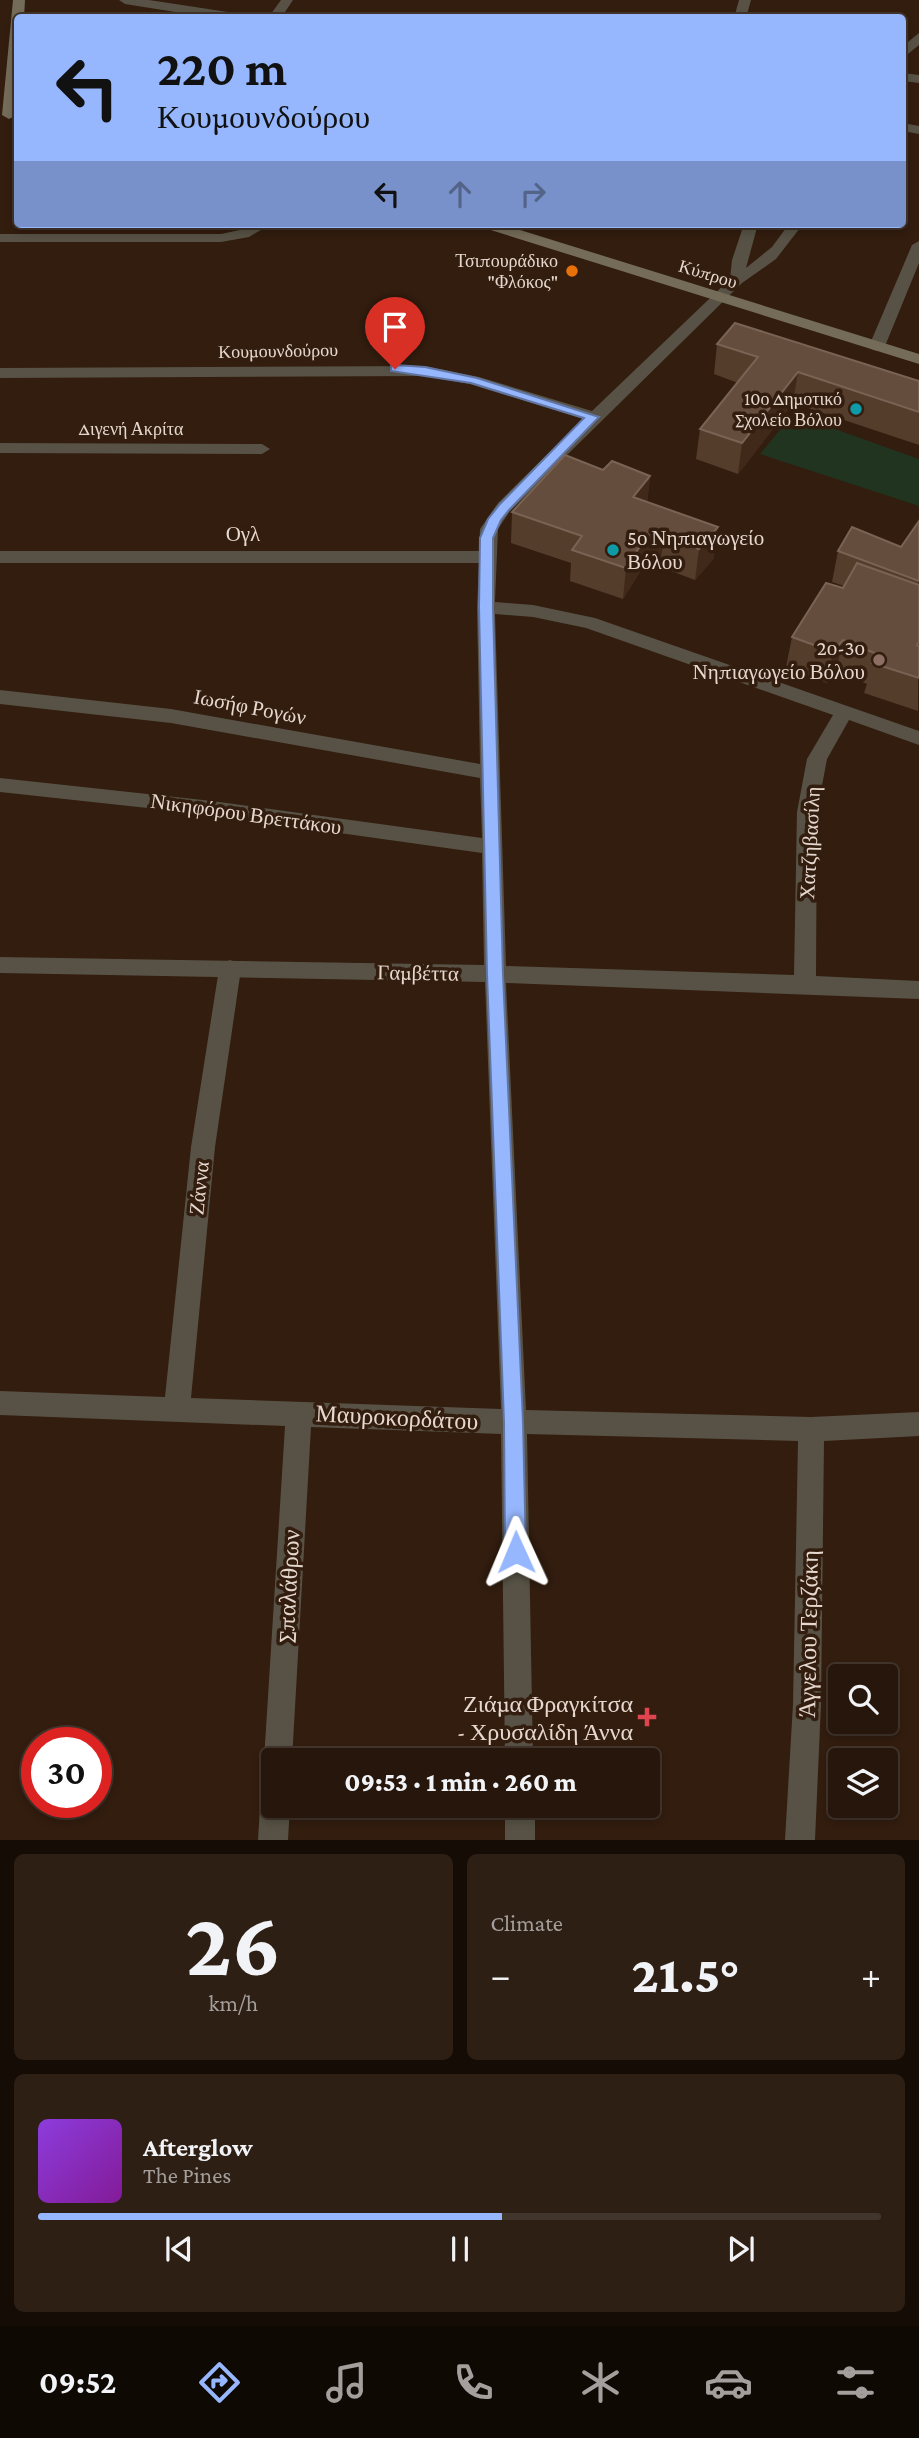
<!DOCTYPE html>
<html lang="en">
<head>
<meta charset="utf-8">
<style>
  :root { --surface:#26160b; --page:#2e1f14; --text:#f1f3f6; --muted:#a49f9d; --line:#42352c; --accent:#96b6fd }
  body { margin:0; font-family:"Crimson Pro",serif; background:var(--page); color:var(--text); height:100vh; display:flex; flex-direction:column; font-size:26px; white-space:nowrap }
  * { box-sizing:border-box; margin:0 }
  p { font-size:23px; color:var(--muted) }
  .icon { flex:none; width:38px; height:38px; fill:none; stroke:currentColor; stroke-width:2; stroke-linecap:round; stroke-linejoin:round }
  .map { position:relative; height:1840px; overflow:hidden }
  .details { display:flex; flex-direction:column; gap:14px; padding:14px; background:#150c06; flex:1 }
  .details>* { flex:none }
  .top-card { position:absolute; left:14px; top:14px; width:892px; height:214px; border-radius:7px; box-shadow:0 4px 10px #0003,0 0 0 2px var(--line); background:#96b6fd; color:#111; overflow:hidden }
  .buttons { position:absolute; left:828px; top:1664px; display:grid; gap:14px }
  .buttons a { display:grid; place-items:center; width:70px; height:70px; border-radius:7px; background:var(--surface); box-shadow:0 4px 10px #0003,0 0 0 2px var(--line); font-size:35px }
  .speed { position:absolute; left:21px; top:1727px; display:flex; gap:14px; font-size:35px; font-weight:700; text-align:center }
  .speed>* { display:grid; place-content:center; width:91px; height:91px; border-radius:50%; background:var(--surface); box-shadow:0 4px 10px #0003,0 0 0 2px var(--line); line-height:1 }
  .speed .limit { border:10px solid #d22; background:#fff; color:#111 }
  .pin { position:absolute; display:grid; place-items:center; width:60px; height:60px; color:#fff; margin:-72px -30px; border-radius:50% 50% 50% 0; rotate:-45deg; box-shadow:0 0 7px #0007 }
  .pin .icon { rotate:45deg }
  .me { position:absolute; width:77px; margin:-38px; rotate:359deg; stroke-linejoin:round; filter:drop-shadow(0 0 5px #0008) }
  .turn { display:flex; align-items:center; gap:24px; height:147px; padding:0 28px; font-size:32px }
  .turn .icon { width:91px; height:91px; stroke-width:2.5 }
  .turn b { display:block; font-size:49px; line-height:60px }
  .lanes { display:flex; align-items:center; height:66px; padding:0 28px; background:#0003; justify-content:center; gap:35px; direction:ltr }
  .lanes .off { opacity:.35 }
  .big { font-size:52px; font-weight:800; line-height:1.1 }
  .details .tile { flex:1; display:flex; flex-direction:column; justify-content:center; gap:10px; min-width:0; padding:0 24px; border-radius:10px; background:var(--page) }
  .details .dial { align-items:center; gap:0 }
  .dial b { font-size:91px; line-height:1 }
  .song { display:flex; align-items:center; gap:21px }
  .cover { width:84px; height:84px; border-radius:10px; background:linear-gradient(135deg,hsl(270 70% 55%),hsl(290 70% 35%)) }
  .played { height:7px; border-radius:4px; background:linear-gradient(90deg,var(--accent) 55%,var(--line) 55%) }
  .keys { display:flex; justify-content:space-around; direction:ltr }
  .heat { display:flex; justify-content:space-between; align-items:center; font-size:38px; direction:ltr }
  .details .tiles { flex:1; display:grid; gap:14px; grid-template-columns:1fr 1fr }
  .tile:last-child { grid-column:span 2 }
  .trip { position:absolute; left:261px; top:1748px; width:399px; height:70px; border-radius:7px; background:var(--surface); box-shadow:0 4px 10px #0003,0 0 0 2px var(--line); font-weight:800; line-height:70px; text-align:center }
  .menu { display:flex; height:112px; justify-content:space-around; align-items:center; background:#0f0904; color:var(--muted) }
  .menu .icon { width:49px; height:49px }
  .menu .active { color:var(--accent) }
  .menu b { font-size:32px; color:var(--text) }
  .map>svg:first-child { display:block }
  .green { fill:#203420 }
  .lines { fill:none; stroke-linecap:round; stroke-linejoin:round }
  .lane { fill:#575245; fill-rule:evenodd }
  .street { fill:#575245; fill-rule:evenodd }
  .secondary { fill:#746c58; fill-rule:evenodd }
  .wall { fill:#553d2b }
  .shaded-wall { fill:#402919 }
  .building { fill:#654d3d; stroke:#796354; stroke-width:2 }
  .route { fill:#96b6fd; stroke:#6276a4; stroke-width:2 }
  .food-dot { fill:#e8710a; stroke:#321d0f; stroke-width:2.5 }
  .culture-dot { fill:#0f9aa8; stroke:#321d0f; stroke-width:2.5 }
  .education-dot { fill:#8d6e63; stroke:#321d0f; stroke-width:2.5 }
  .health-dot { fill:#e0444e; stroke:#321d0f; stroke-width:2.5 }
  .labels { text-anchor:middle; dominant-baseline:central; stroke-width:7; stroke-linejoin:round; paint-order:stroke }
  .far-poi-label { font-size:18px; fill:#e6d8cf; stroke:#321d0f; text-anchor:end }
  .far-street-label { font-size:18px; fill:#e6d8cf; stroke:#321d0f }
  .street-label { font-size:21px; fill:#e6d8cf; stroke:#321d0f }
  .poi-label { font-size:21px; fill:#e6d8cf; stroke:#321d0f; text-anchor:start }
  .near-street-label { font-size:24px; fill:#e6d8cf; stroke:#321d0f }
  .near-poi-label { font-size:24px; fill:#e6d8cf; stroke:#321d0f; text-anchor:end }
</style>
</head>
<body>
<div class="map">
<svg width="919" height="1840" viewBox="0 0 919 1840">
  <rect width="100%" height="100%" fill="#321d0f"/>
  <!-- green -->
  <path class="green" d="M793 414 919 459V506L760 454Z"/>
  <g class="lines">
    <!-- lane -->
    <path class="lane" d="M230 960 238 963 241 969 215 1147 211 1154 203 1157 195 1154 191 1147 219 969 222 963Z"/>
    <!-- street -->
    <g class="street">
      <path d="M119 0H149L241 14 247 18H213L125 4Z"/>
      <path d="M281 0H293L281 18H268Z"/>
      <path d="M739 0H751L746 18H734Z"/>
      <path d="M628 14H665L671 18H622Z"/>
      <path d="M919 33V45L903 58V46Z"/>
      <path d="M903 73 919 75V83L903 81Z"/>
      <path d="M903 123 919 126V134L903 131Z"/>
      <path d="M253 224H271L249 237 221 242H0V234H221L240 230Z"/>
      <path d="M744 224H758L746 268 772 247 789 224H803L776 259 742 283 510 511 498 529 495 602 533 605 595 618 919 731V745L849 720 827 759 817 812 816 976 919 981V999L506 983 526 1410 811 1417 919 1412V1436L824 1441 821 1704 815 1840H785L793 1704 798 1441 527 1434 533 1760H505L501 1434 311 1427 292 1760H273V1772L268 1770 264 1760 285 1426 0 1415V1391L165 1397 191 1147 195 1140 203 1137 211 1140 215 1147 191 1398 501 1409 485 982 0 973V957L484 965 482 853 212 815 0 792V778L212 801 482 838 480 778 171 723 0 704V690L171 709 480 764 477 607 479 563H0V551H479L480 529 498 503 583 419 470 384 425 376 0 378V368L425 366 479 377 592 411 730 279 732 260ZM495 614 533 617 586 628 833 715 807 759 797 812 794 975 506 966Z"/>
      <path d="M919 241V263L885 346 877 351 871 349 869 346 912 245Z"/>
      <path d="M0 443 262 444 270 449 262 454 0 453Z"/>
      <path d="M273 1792V1806H290L288 1840H258L260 1806 265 1796Z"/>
      <rect x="505" y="1806" width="30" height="34"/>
    </g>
    <!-- secondary -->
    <g class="secondary">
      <path d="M13 0H25L24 18H18L16 115 9 119 2 115Z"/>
      <path d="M479 224H501L919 354V364L481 227Z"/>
    </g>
  </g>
  <!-- wall -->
  <g class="wall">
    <path d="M717 344 919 381V445L793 403 738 474 696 459 700 429 738 383 714 374Z"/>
    <path d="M603 470 650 476 647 502 714 558 695 580 660 567 641 570 623 599 570 581 571 563 511 543 512 512Z"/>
    <path d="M919 521 918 711 864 693 867 684 836 671 827 683 786 667 792 637 844 586 832 582 838 551 901 547Z"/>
  </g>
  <!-- shaded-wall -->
  <g class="shaded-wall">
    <path d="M798 372 793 403 738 474 742 443Z"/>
    <path d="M650 476 647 507 633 497Z"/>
    <path d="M718 527 714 558 695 580 699 549Z"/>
    <path d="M664 536 660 567 641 570 623 599 626 568 644 540Z"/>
    <path d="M843 640 836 671 827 683 833 652Z"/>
  </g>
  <!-- building -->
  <g class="building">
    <path d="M735 323 919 381V412L798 372 742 443 700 429 758 357 717 344Z"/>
    <path d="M565 455 603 470 612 461 650 476 633 497 718 527 699 549 664 536 644 540 626 568 572 550 582 536 512 512Z"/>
    <path d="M919 521V581L838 551 852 527 901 547Z"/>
    <path d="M857 563 919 585V642L917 645 919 647V678L872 663 877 654 843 640 833 652 792 637 826 583 843 588Z"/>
  </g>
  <!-- route -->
  <path class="route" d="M395 365 425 367 477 378 599 417 509 510 501 520 493 538V607L503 974 523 1422 526 1552 523 1559 516 1562 508 1559 505 1552 504 1422 487 974 479 607 480 538 488 519 500 504 584 418 471 383 391 371V366Z"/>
  <!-- markers -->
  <circle class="food-dot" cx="572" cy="271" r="7"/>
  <g class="culture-dot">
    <circle cx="856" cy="409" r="7"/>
    <circle cx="613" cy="550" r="7"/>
  </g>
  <circle class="education-dot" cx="879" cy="660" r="7"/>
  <path class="health-dot" d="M643.5 1706.5h7v7h7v7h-7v7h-7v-7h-7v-7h7z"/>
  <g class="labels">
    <!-- far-poi labels -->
    <g class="far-poi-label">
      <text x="558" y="261">Τσιπουράδικο<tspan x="558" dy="21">"Φλόκος"</tspan></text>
      <text x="842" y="399">10ο Δημοτικό<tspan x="842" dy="21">Σχολείο Βόλου</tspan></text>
    </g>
    <!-- far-street labels -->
    <g class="far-street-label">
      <text transform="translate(708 274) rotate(17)">Κύπρου</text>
      <text transform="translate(278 351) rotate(-1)">Κουμουνδούρου</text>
      <text x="131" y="429">Διγενή Ακρίτα</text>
    </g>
    <!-- street labels -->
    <g class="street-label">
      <text x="243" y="534">Ογλ</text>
      <text transform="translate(250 707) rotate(11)">Ιωσήφ Ρογών</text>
      <text transform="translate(246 814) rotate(8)">Νικηφόρου Βρεττάκου</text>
      <text transform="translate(810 843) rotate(-87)">Χατζηβασίλη</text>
      <text transform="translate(418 973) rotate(1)">Γαμβέττα</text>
      <text transform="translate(199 1188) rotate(-84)">Ζάννα</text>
    </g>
    <!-- poi labels -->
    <g class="poi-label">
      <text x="627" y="538">5ο Νηπιαγωγείο<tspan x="627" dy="24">Βόλου</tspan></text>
      <text x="865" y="648" text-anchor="end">2ο-3ο<tspan x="865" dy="24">Νηπιαγωγείο Βόλου</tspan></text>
    </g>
    <!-- near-street labels -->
    <g class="near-street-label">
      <text transform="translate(397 1417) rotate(3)">Μαυροκορδάτου</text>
      <text transform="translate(288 1586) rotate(-87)">Σπαλάθρων</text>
      <text transform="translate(808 1634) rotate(-89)">Άγγελου Τερζάκη</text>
    </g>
    <!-- near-poi labels -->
    <g class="near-poi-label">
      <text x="633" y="1703">Ζιάμα Φραγκίτσα<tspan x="633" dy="28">- Χρυσαλίδη Άννα</tspan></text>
    </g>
  </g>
</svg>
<div class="buttons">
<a><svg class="icon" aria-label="search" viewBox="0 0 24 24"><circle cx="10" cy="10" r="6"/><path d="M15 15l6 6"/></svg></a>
<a><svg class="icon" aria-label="layers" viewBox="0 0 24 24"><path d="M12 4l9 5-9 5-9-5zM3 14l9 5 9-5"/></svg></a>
</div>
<div class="speed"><div class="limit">30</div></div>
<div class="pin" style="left:395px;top:369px;background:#d93025"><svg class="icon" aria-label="arrive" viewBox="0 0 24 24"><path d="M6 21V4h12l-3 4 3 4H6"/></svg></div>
<svg class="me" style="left:516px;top:1552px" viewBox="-20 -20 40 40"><path d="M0-17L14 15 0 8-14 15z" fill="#96b6fd" stroke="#fff" stroke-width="4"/></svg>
<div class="trip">09:53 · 1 min · 260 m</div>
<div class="top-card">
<div class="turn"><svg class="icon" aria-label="left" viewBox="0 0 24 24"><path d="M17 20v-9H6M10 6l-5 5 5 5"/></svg><div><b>220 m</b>Κουμουνδούρου</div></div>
<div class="lanes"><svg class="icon" aria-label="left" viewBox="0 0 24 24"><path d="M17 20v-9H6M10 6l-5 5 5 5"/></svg><svg class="icon off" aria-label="ahead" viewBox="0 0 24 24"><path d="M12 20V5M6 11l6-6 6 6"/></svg><svg class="icon off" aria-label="right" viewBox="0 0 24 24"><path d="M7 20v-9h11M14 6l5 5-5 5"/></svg></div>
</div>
</div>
<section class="details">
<div class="tiles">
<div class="tile dial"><b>26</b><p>km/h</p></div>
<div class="tile"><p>Climate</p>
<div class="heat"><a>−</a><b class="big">21.5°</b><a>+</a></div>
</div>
<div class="tile">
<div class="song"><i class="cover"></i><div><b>Afterglow</b><p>The Pines</p></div></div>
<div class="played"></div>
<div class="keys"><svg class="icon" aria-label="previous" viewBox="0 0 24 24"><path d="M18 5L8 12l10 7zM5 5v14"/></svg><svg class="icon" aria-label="pause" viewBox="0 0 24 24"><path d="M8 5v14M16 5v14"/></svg><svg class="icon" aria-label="next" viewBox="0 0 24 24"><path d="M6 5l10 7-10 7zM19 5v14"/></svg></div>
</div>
</div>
</section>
<nav class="menu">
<b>09:52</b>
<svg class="icon active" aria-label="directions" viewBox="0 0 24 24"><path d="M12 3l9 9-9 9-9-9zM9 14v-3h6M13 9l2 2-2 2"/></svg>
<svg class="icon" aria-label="music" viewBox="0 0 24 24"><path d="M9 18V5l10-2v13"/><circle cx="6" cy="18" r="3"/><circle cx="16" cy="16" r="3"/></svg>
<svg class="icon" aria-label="phone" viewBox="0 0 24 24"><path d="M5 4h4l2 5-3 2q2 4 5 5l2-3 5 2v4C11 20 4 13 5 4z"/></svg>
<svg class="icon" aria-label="climate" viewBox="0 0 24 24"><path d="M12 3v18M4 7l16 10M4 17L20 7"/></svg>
<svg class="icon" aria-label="car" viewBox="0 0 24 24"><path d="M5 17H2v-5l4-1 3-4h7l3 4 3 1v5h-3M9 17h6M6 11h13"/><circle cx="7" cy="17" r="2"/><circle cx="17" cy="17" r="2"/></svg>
<svg class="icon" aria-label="filters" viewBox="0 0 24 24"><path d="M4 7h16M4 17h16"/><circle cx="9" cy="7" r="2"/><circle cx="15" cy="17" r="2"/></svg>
</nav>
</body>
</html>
